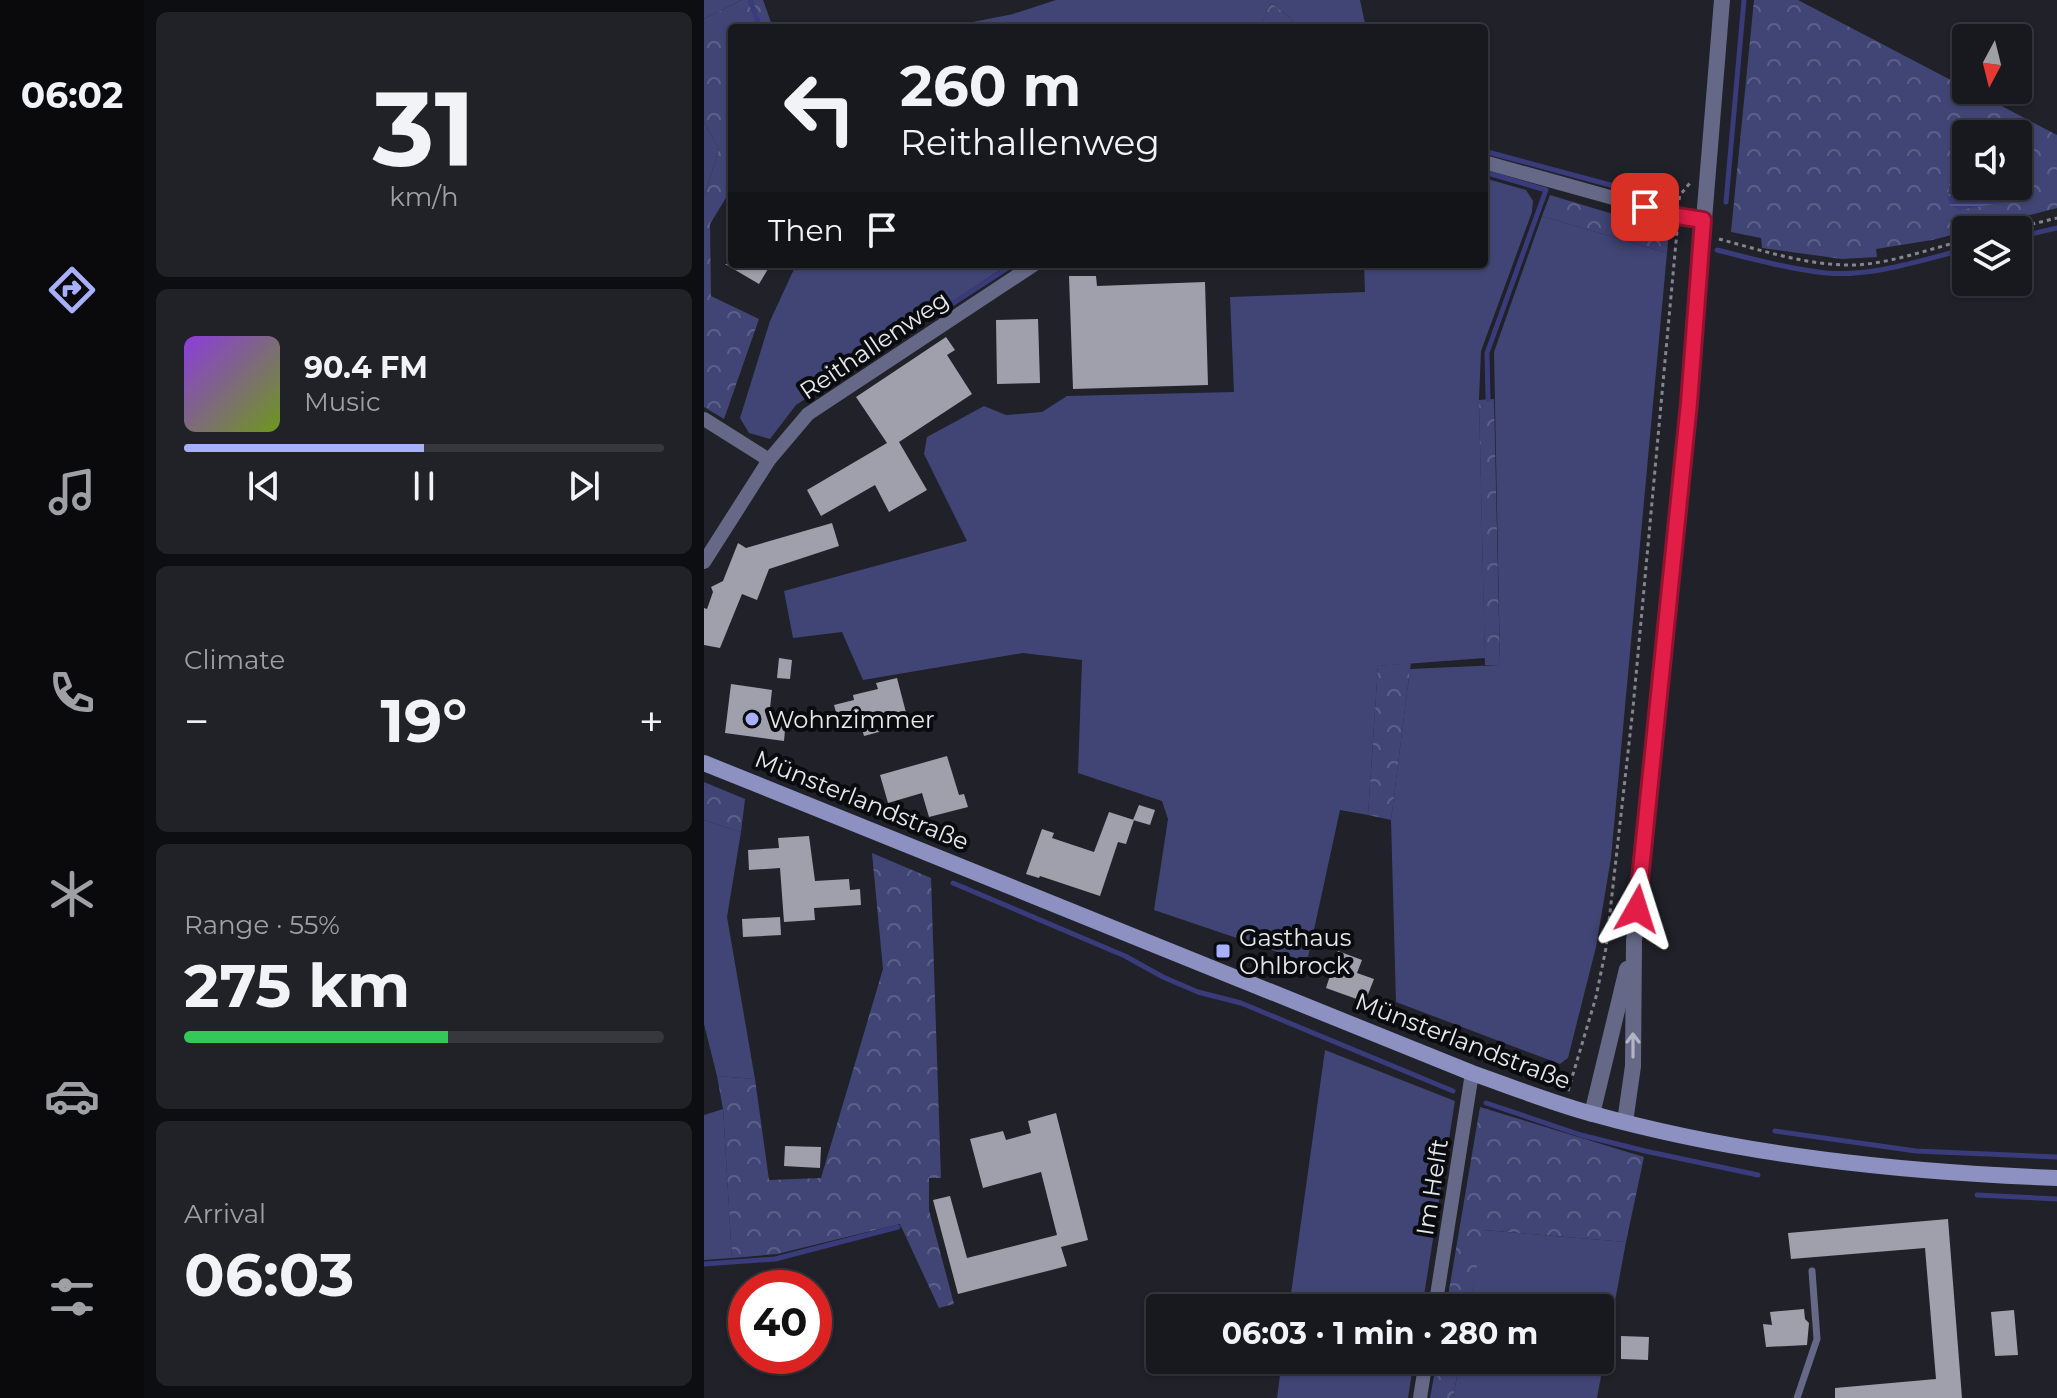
<!DOCTYPE html>
<html lang="en">
<head>
<meta charset="utf-8">
<style>
  :root { --surface:#18191f; --page:#212228; --text:#f1f3f6; --muted:#9fa0a4; --line:#36383d; --accent:#a8b0fc }
  body { margin:0; font-family:Montserrat,sans-serif; background:var(--page); color:var(--text); height:100vh; display:flex; flex-direction:column; font-size:30px; white-space:nowrap }
  * { box-sizing:border-box; margin:0 }
  p { font-size:26px; color:var(--muted) }
  .icon { flex:none; width:44px; height:44px; fill:none; stroke:currentColor; stroke-width:2; stroke-linecap:round; stroke-linejoin:round }
  .map { position:relative; flex:1; overflow:hidden }
  .drawer { display:flex; flex-direction:column; gap:12px; padding:12px; background:#0d0e11; width:560px }
  .drawer>* { flex:none }
  .guide { position:absolute; left:24px; top:24px; width:760px; height:244px; border-radius:8px; box-shadow:0 2px 6px #0004,0 0 0 2px var(--line); background:#18191f; color:var(--text); overflow:hidden }
  .needle { width:52px; rotate:187deg }
  .fabs { position:absolute; left:1248px; top:24px; display:grid; gap:16px }
  .fabs a { display:grid; place-items:center; width:80px; height:80px; border-radius:8px; background:var(--surface); box-shadow:0 2px 6px #0004,0 0 0 2px var(--line); font-size:40px }
  .speed { position:absolute; left:24px; top:1270px; display:flex; gap:16px; font-size:40px; font-weight:700; text-align:center }
  .speed>* { display:grid; place-content:center; width:104px; height:104px; border-radius:50%; background:var(--surface); box-shadow:0 2px 6px #0004,0 0 0 2px var(--line); line-height:1 }
  .speed .limit { border:12px solid #d22; background:#fff; color:#111 }
  .pin { position:absolute; display:grid; place-items:center; width:68px; height:68px; color:#fff; margin:-34px; border-radius:16px; box-shadow:0 4px 12px #0006 }
  .me { position:absolute; width:88px; margin:-44px; rotate:6deg; stroke-linejoin:round; filter:drop-shadow(0 0 6px #0008) }
  .turn { display:flex; align-items:center; gap:28px; height:168px; padding:0 40px; font-size:36px }
  .turn .icon { width:104px; height:104px; stroke-width:2.5 }
  .turn b { display:block; font-size:56px; line-height:68px }
  .then { display:flex; align-items:center; height:76px; padding:0 40px; background:#0003; gap:16px; font-size:30px }
  .big { font-size:60px; font-weight:700; line-height:1.1 }
  .drawer .card { flex:1; display:flex; flex-direction:column; justify-content:center; gap:12px; min-width:0; padding:0 28px; border-radius:12px; background:var(--page) }
  .drawer .dial { align-items:center; gap:0 }
  .dial b { font-size:104px; line-height:1 }
  .song { display:flex; align-items:center; gap:24px }
  .cover { width:96px; height:96px; border-radius:12px; background:linear-gradient(135deg,hsl(270 70% 55%),hsl(80 70% 35%)) }
  .played { height:8px; border-radius:4px; background:linear-gradient(90deg,var(--accent) 50%,var(--line) 50%) }
  .keys { display:flex; justify-content:space-around; direction:ltr }
  .heat { display:flex; justify-content:space-between; align-items:center; font-size:44px; direction:ltr }
  .charge { height:12px; border-radius:6px; background:linear-gradient(90deg,#34c759 55%,var(--line) 0) }
  .trip { position:absolute; left:442px; top:1294px; width:468px; height:80px; border-radius:8px; background:var(--surface); box-shadow:0 2px 6px #0004,0 0 0 2px var(--line); font-weight:700; line-height:80px; text-align:center }
  main { display:flex; flex:1; min-height:0 }
  .tab-bar { display:flex; flex-direction:column; width:144px; justify-content:space-around; align-items:center; background:#0a0a0c; color:var(--muted) }
  .tab-bar .icon { width:56px; height:56px }
  .tab-bar .current { color:var(--accent) }
  .tab-bar b { font-size:36px; color:var(--text) }
  .map>svg:first-child { display:block }
  .green { fill:#414575 }
  .forest { fill:url(#forest-crowns); fill-rule:evenodd }
  .water { fill:url(#water-rules) }
  .lines { fill:none; stroke-linecap:round; stroke-linejoin:round }
  .stream { stroke:#393b7b; stroke-width:5 }
  .building { fill:#9fa0ab }
  .path { stroke:#85868d; stroke-width:3; stroke-dasharray:4 4; stroke-linecap:butt }
  .service { stroke:#656987; stroke-width:7 }
  .minor { stroke:#656987; stroke-width:14 }
  .tertiary { stroke:#656987; stroke-width:16 }
  .secondary { stroke:#8c91c2; stroke-width:16 }
  .oneway { stroke:#b3b5c5 }
  .route-casing { stroke:#92132f; stroke-width:20 }
  .route { stroke:#e11d48; stroke-width:14 }
  .poi-dot { fill:#a8b0fc; stroke:#0a0b0f; stroke-width:3 }
  .labels { text-anchor:middle; dominant-baseline:central; stroke-width:8; stroke-linejoin:round; paint-order:stroke }
  .street-label { font-size:24px; fill:#e7e8ee; stroke:#0a0b0f }
  .poi-label { font-size:24px; fill:#e7e8ee; stroke:#0a0b0f; text-anchor:start }
</style>
</head>
<body>
<main>
<nav class="tab-bar">
<b>06:02</b>
<svg class="icon current" aria-label="directions" viewBox="0 0 24 24"><path d="M12 3l9 9-9 9-9-9zM9 14v-3h6M13 9l2 2-2 2"/></svg>
<svg class="icon" aria-label="music" viewBox="0 0 24 24"><path d="M9 18V5l10-2v13"/><circle cx="6" cy="18" r="3"/><circle cx="16" cy="16" r="3"/></svg>
<svg class="icon" aria-label="phone" viewBox="0 0 24 24"><path d="M5 4h4l2 5-3 2q2 4 5 5l2-3 5 2v4C11 20 4 13 5 4z"/></svg>
<svg class="icon" aria-label="climate" viewBox="0 0 24 24"><path d="M12 3v18M4 7l16 10M4 17L20 7"/></svg>
<svg class="icon" aria-label="car" viewBox="0 0 24 24"><path d="M5 17H2v-5l4-1 3-4h7l3 4 3 1v5h-3M9 17h6M6 11h13"/><circle cx="7" cy="17" r="2"/><circle cx="17" cy="17" r="2"/></svg>
<svg class="icon" aria-label="filters" viewBox="0 0 24 24"><path d="M4 7h16M4 17h16"/><circle cx="9" cy="7" r="2"/><circle cx="15" cy="17" r="2"/></svg>
</nav>
<section class="drawer">
<div class="card dial"><b>31</b><p>km/h</p></div>
<div class="card">
<div class="song"><i class="cover"></i><div><b>90.4 FM</b><p>Music</p></div></div>
<div class="played"></div>
<div class="keys"><svg class="icon" aria-label="previous" viewBox="0 0 24 24"><path d="M18 5L8 12l10 7zM5 5v14"/></svg><svg class="icon" aria-label="pause" viewBox="0 0 24 24"><path d="M8 5v14M16 5v14"/></svg><svg class="icon" aria-label="next" viewBox="0 0 24 24"><path d="M6 5l10 7-10 7zM19 5v14"/></svg></div>
</div>
<div class="card"><p>Climate</p>
<div class="heat"><a>−</a><b class="big">19°</b><a>+</a></div>
</div>
<div class="card"><p>Range · 55%</p><b class="big">275 km</b><div class="charge"></div></div>
<div class="card"><p>Arrival</p><b class="big">06:03</b></div>
</section>
<div class="map">
<svg width="1353" height="1398" viewBox="0 0 1353 1398">
  <defs>
    <pattern id="forest-crowns" width="20" height="18" patternUnits="userSpaceOnUse" patternTransform="scale(2)"><rect width="20" height="18" fill="#414575"/><path d="M2 6a3 3 0 1 1 6 0M12 15a3 3 0 1 1 6 0" fill="none" stroke="#5c6089"/></pattern>
    <pattern id="water-rules" width="6" height="5" patternUnits="userSpaceOnUse" patternTransform="scale(2)"><rect width="6" height="5" fill="#393b7b"/><path d="M0 2.5h6" fill="none" stroke="#56578e"/></pattern>
  </defs>
  <rect width="100%" height="100%" fill="#202129"/>
  <!-- green -->
  <g class="green">
    <path d="M0 0H38L0 19Z"/>
    <path d="M352 0H656L662 28H586L589 20 567 3 555 28H239L309 14Z"/>
    <path d="M0 122 15 149 0 197Z"/>
    <path d="M780 178 822 190 829 201 828 212 777 351 775 400 781 658 674 666 664 815 636 810 603 962 450 910 464 819 458 801 374 773 378 660 319 653 159 680 138 632 89 638 80 591 263 541 220 454 223 437 280 406 302 415 338 412 363 396 530 392 526 297 661 292 660 264H780Z"/>
    <path d="M838 216 963 253 907 858 892 947 864 1058 856 1064 692 1002 687 820 706 669 796 665 790 352Z"/>
    <path d="M98 264H305L92 405 66 439 45 433 36 418 66 321 91 267Z"/>
    <path d="M0 820 37 832 23 917 51 1079 13 1076 0 1024Z"/>
    <path d="M621 1050 751 1101 718 1308H585Z"/>
    <path d="M19 1109 28 1258 0 1260V1115Z"/>
    <path d="M779 1230 922 1242 893 1398H749L756 1360H896V1308H765Z"/>
    <path d="M578 1360H710L704 1398H573Z"/>
  </g>
  <!-- forest -->
  <g class="forest">
    <path d="M38 0H59L69 28H28V188L6 224 7 296 55 319 20 419 0 407V197L15 149 0 122V19Z"/>
    <path d="M1050 0H1094L1262 88V90H1267L1353 135V208L1228 240 1172 249 1173 257 1138 259 1058 248 1057 238 1027 232ZM1262 134H1314V186H1262Z"/>
    <path d="M567 3 589 20 586 28H555Z"/>
    <path d="M846 195 965 231 963 253 838 216Z"/>
    <path d="M790 399 796 665H781L775 400Z"/>
    <path d="M707 663 706 669 687 820 664 815 674 666Z"/>
    <path d="M0 782 41 799 37 832 0 820Z"/>
    <path d="M168 853 227 878 237 1178H225V1210L250 1304 235 1308 196 1224 73 1254 28 1258 19 1109 13 1076 51 1079 65 1180 117 1178 179 969Z"/>
    <path d="M776 1107 940 1157 922 1242 780 1230 765 1308H742Z"/>
    <path d="M733 1360H756L749 1398H726Z"/>
  </g>
  <!-- water -->
  <path class="water" d="M1262 139V186H1314V166C1320 179 1324 188 1314 200L1255 210 1246 205C1240 186 1253 156 1262 139Z"/>
  <g class="lines">
    <!-- stream -->
    <g class="stream">
      <path d="M46 0 56 28"/>
      <path d="M780 151 910 186 951 191"/>
      <path d="M780 172 842 190 783 353 784 399"/>
      <path d="M1022 202 1040 0"/>
      <path d="M1314 237 1353 228"/>
      <path d="M1013 250C1049 259 1085 269 1122 273 1168 277 1218 260 1262 249"/>
      <path d="M228 317 310 264"/>
      <path d="M249 883 421 956 459 977 494 992 537 1003 749 1091"/>
      <path d="M782 1103 877 1135 941 1151 1054 1175"/>
      <path d="M1071 1131 1212 1151 1353 1157"/>
      <path d="M1273 1195 1353 1199"/>
      <path d="M0 1264 71 1259 194 1227"/>
    </g>
  </g>
  <!-- building -->
  <g class="building">
    <path d="M21 264H67L55 284Z"/>
    <path d="M365 276H392L393 286 501 282 504 385 369 389Z"/>
    <path d="M334 319 336 383 293 384 292 320Z"/>
    <path d="M242 337 251 350 243 355 268 394 195 442 223 490 185 512 171 485 117 516 103 490 183 443 152 397Z"/>
    <path d="M128 523 135 546 65 569 53 600 38 594 16 648 0 645V608L3 609 9 592 7 587 19 581 34 543 42 548Z"/>
    <path d="M75 658 88 660 86 679 73 678Z"/>
    <path d="M193 678 205 724 160 736 156 722 136 727 130 705 150 700 149 695 174 689 172 683Z"/>
    <path d="M27 684 68 690 65 717 82 719 80 741 21 733Z"/>
    <path d="M243 756 255 795 260 794 264 807 225 817 218 793 184 803 176 775Z"/>
    <path d="M435 805 451 810 446 825 429 820Z"/>
    <path d="M405 812 430 820 422 844 414 842 396 896 336 876 335 878 322 874 338 829 350 833 348 838 390 852Z"/>
    <path d="M105 836 111 881 145 879 146 890 156 889 157 905 110 908 111 920 80 922 76 868 45 870 44 850 75 848 74 838Z"/>
    <path d="M76 917 77 935 39 937 38 919Z"/>
    <path d="M634 951 658 960 653 973 670 979 661 1002 622 988Z"/>
    <path d="M352 1113 384 1240 357 1247 363 1266 254 1294 229 1200 246 1196 263 1258 353 1235 337 1172 279 1188 266 1139 299 1131 302 1140 327 1133 324 1121Z"/>
    <path d="M81 1146 117 1147 116 1168 80 1166Z"/>
    <path d="M1244 1219 1258 1398H1131V1388L1232 1379 1221 1248 1087 1259 1084 1233Z"/>
    <path d="M1100 1309 1101 1319 1105 1323 1103 1345 1062 1347 1059 1324 1068 1325 1066 1312Z"/>
    <path d="M1310 1310 1314 1355 1291 1356 1287 1312Z"/>
    <path d="M917 1336 945 1337 944 1360 917 1359Z"/>
  </g>
  <g class="lines">
    <!-- path -->
    <g class="path">
      <path d="M975 200 976 195 986 183"/>
      <path d="M1304 230 1353 218"/>
      <path d="M1015 239C1056 250 1099 264 1142 265 1181 266 1224 249 1262 240"/>
      <path d="M864 1091 892 997 902 948 929 708 973 231"/>
    </g>
    <!-- service -->
    <path class="service" d="M1093 1398 1113 1339 1108 1271"/>
    <!-- minor -->
    <g class="minor">
      <path d="M780 162 974 216 999 220"/>
      <path d="M0 419 65 460"/>
      <path d="M0 562 65 460 104 414 331 264"/>
      <path d="M731 1308 768 1073"/>
      <path d="M716 1398 722 1360"/>
    </g>
    <!-- tertiary -->
    <g class="tertiary">
      <path d="M888 1114 923 969"/>
      <path d="M921 1122 929 1066 930 941 985 403 1018 0"/>
    </g>
    <!-- secondary -->
    <path class="secondary" d="M0 763 768 1073C808 1087 848 1103 889 1114 1040 1156 1197 1172 1353 1178"/>
  </g>
  <!-- one-way arrows -->
  <defs><path id="oneway-shaft" d="M-6 0H5M1.5-3L5.5 0L1.5 3" fill="none" stroke-width="1.6" stroke-linecap="round" stroke-linejoin="round" transform="scale(2)"/></defs>
  <use class="oneway" href="#oneway-shaft" transform="translate(929 1045) rotate(-90)"/>
  <g class="lines">
    <defs>
      <path id="route" d="M933 909 985 403 999 220 974 216 941 207"/>
    </defs>
    <!-- route casing -->
    <use href="#route" class="route-casing"/>
    <!-- route -->
    <use href="#route" class="route"/>
  </g>
  <!-- markers -->
  <g class="poi-dot">
    <circle cx="48" cy="719" r="8"/>
    <rect x="511" y="943" width="16" height="16" rx="4"/>
  </g>
  <g class="labels">
    <!-- street labels -->
    <g class="street-label">
      <text transform="translate(170 345) rotate(-34)">Reithallenweg</text>
      <text transform="translate(158 800) rotate(22)">Münsterlandstraße</text>
      <text transform="translate(759 1041) rotate(21)">Münsterlandstraße</text>
      <text transform="translate(728 1187) rotate(-81)">Im Helft</text>
    </g>
    <!-- poi labels -->
    <g class="poi-label">
      <text x="64" y="719">Wohnzimmer</text>
      <text x="535" y="937">Gasthaus<tspan x="535" dy="28">Ohlbrock</tspan></text>
    </g>
  </g>
</svg>
<div class="fabs">
<a><svg class="needle" viewBox="-14 -14 28 28"><path d="M0-13l5 13h-10z" fill="#e53935"/><path d="M0 13l5-13h-10z" fill="#9fa0a4"/></svg></a>
<a><svg class="icon" aria-label="sound" viewBox="0 0 24 24"><path d="M4 9h4l5-4v14l-5-4H4zM17 9q2 3 0 6"/></svg></a>
<a><svg class="icon" aria-label="layers" viewBox="0 0 24 24"><path d="M12 4l9 5-9 5-9-5zM3 14l9 5 9-5"/></svg></a>
</div>
<div class="speed"><div class="limit">40</div></div>
<div class="pin" style="left:941px;top:207px;background:#d93025"><svg class="icon" aria-label="arrive" viewBox="0 0 24 24"><path d="M6 21V4h12l-3 4 3 4H6"/></svg></div>
<svg class="me" style="left:933px;top:909px" viewBox="-20 -20 40 40"><path d="M0-17L14 15 0 8-14 15z" fill="#e11d48" stroke="#fff" stroke-width="4"/></svg>
<div class="trip">06:03 · 1 min · 280 m</div>
<div class="guide">
<div class="turn"><svg class="icon" aria-label="left" viewBox="0 0 24 24"><path d="M17 20v-9H6M10 6l-5 5 5 5"/></svg><div><b>260 m</b>Reithallenweg</div></div>
<div class="then">Then<svg class="icon" aria-label="arrive" viewBox="0 0 24 24"><path d="M6 21V4h12l-3 4 3 4H6"/></svg></div>
</div>
</div>
</main>
</body>
</html>
